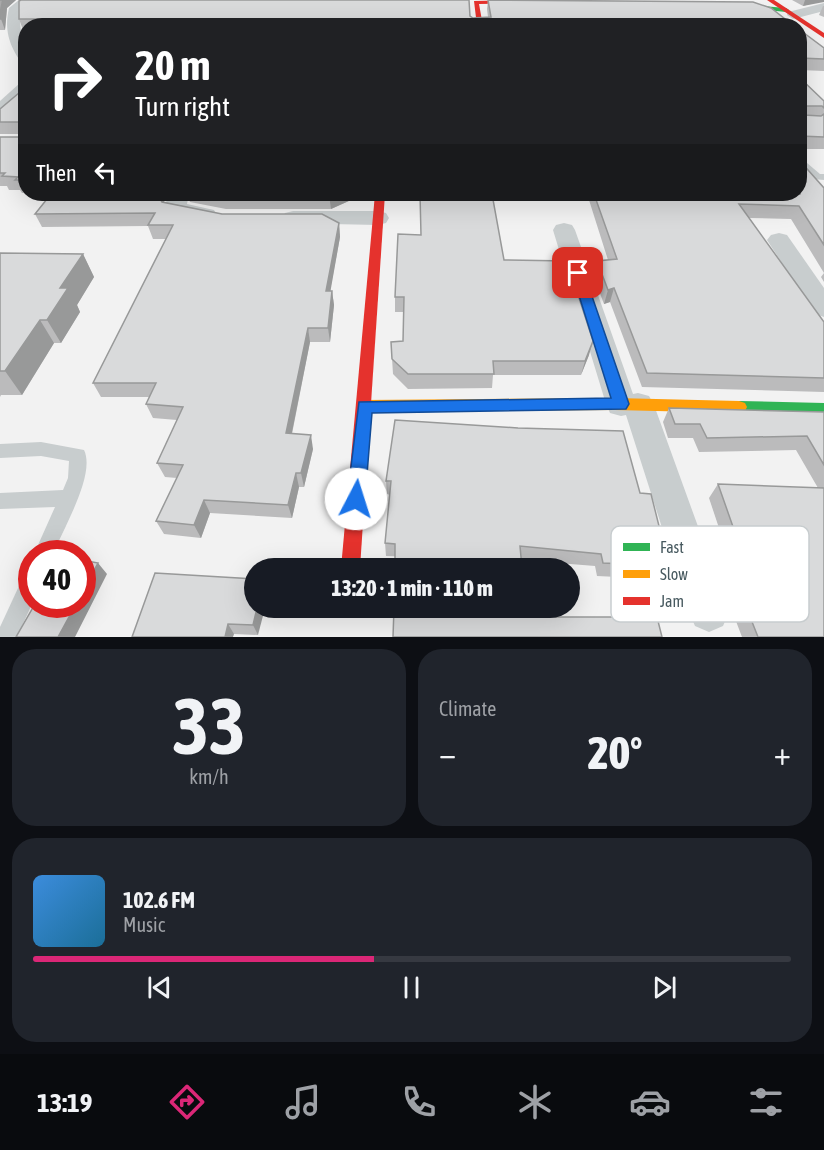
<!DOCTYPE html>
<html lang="en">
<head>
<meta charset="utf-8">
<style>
  :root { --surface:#171b24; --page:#20242c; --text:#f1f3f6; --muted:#9ea1a6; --line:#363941; --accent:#db2777 }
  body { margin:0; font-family:"Asap Condensed",sans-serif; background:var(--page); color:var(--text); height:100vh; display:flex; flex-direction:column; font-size:22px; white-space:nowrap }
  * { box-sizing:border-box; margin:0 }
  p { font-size:20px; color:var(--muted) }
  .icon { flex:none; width:33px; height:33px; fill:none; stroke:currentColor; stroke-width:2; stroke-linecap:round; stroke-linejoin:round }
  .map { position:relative; height:637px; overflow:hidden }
  .drawer { display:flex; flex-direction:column; gap:12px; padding:12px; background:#0d0f14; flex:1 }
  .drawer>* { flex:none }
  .guide { position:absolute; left:18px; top:18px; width:789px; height:183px; border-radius:24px; box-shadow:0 6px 24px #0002; background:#202124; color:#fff; overflow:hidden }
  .speed { position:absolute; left:18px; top:540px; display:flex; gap:12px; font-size:30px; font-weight:700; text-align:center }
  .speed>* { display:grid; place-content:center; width:78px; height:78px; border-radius:50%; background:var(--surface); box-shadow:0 6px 24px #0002; line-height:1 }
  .speed .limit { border:9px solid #d22; background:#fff; color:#111 }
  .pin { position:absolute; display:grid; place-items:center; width:51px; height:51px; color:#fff; margin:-26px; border-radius:12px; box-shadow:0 3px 9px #0006 }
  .me { position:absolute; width:66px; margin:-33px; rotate:5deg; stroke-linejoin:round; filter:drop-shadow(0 0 4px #0008) }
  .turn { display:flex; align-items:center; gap:21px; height:126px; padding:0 18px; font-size:27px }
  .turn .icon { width:78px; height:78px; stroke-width:2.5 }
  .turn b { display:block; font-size:42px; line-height:51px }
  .then { display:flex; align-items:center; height:57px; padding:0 18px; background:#0003; gap:12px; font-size:22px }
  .big { font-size:45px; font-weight:800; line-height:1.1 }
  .drawer .widget { flex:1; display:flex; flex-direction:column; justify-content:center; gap:9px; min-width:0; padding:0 21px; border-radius:24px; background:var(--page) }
  .drawer .dial { align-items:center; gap:0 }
  .dial b { font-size:78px; line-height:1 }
  .song { display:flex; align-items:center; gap:18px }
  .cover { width:72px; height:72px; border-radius:9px; background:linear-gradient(135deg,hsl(210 70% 55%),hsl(200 70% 35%)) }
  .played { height:6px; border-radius:3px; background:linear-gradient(90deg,var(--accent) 45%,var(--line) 45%) }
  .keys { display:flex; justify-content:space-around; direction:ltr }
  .heat { display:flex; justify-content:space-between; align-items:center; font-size:33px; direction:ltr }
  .drawer .tiles { flex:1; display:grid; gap:12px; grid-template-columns:1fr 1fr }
  .widget:last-child { grid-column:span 2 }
  .trip { position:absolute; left:244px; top:558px; width:336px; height:60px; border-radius:30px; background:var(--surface); box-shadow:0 6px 24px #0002; font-weight:800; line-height:60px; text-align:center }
  .tab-bar { display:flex; height:96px; justify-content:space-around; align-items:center; background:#090b0e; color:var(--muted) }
  .tab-bar .icon { width:42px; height:42px }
  .tab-bar .current { color:var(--accent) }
  .tab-bar b { font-size:27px; color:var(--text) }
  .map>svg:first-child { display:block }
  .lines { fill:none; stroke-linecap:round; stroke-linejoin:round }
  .lane { fill:#c8cdce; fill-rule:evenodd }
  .street { fill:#c8cdce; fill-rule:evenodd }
  .fast { fill:#30b455; fill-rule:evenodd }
  .slow { fill:#ff9f0a; fill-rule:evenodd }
  .jam { fill:#e5322d; fill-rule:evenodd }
  .wall { fill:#bbbbbc }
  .shaded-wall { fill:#989999 }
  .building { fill:#d9dadb; stroke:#989999; stroke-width:1.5 }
  .route { fill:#1a73e8; stroke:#114b97; stroke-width:1.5 }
  .key { fill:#fff; stroke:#c8cdcf; stroke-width:1.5 }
  .key-label { font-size:16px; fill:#47595f }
</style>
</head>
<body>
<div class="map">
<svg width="824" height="637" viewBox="0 0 824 637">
  <rect width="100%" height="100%" fill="#f2f2f2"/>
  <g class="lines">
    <!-- lane -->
    <g class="lane">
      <path d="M800 157 820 174H824V180L813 179 800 165Z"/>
      <path d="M41 442 84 450C96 474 63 529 53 554H34L55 507 0 509V493L63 490 68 478 69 461 41 456 0 458V444Z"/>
      <path d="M32 570V604L17 637H0V627L25 573Z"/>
    </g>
    <!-- street -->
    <g class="street">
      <path d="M19 0H34L21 10C17 28 26 45 26 63L21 62C9 45 4 29 9 8Z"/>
      <path d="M824 3V11L793 19 787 15 788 12Z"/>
      <path d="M26 81V95L6 114 0 115V101L20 83Z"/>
      <path d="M169 194H189L187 204 214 210 217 215 214 220 206 222 167 213 164 208Z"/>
      <path d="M293 211H378L386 213 389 218 386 223 378 225 285 223 282 218 285 213Z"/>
      <path d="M564 223 572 225 575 230 633 394 638 393 649 396 654 405 729 612 723 626 709 632 695 626 689 612 626 415 621 416 610 413 606 404 553 230 556 225Z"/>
      <path d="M779 233 787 235 824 288V317L815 314 767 240 771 235Z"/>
    </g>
    <!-- fast -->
    <g class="fast">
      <path d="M729 3 786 8 789 10 786 12 727 6Z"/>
      <path d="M739 401 824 403V415L739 413 733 411 731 407 733 403Z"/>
    </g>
    <!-- slow -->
    <path class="slow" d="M615 398 739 401 745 403 747 407 745 411 739 413 615 410 364 412 359 410 356 406 359 402 364 400Z"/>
    <!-- jam -->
    <g class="jam">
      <path d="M531 0 533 3 479 4 483 26H477L474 1Z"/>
      <path d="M767 0H774L824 33V38Z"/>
      <path d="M375 194H385L360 568H341Z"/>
    </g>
  </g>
  <!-- wall -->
  <g class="wall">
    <path d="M0 0H16L7 8 5 30H0Z"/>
    <path d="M488 0 794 26H26V29L23 30 19 19 470 16 473 18 488 17 487 9Z"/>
    <path d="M792 0H824L803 6Z"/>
    <path d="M823 6H824V17L819 15Z"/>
    <path d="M800 30 824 48V71L800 70Z"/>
    <path d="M800 78 824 101V149H800Z"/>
    <path d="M26 87V193H22L20 190H9L7 186H0V137H21V134H0V109Z"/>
    <path d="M824 188V282L821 277 824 273 791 219 749 218 824 322V392L642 387 610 302 604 304 593 275 597 261 608 260 589 200 590 194H800Z"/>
    <path d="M28 194H167L164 202 222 214 339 223 340 237 330 291H332L334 305 330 342H310L292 434 313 449 304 487H299L292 518 210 513 201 538 164 534 156 521 177 478 165 477 157 463 177 420 153 418 146 404 149 397H101L93 383 166 239H153L148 226 42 227 35 214 51 194Z"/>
    <path d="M187 194H351V200L331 209H226L190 202Z"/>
    <path d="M420 235 504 260 589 355 581 375H493L492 388 408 389 393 374 391 342 403 341 404 312H395V297Z"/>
    <path d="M0 253 83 254 94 277 77 305 80 312 61 343H54L22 395H1L0 397Z"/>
    <path d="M669 408 824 412V637H742L718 574 728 561H730L709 498 718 484 818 488 796 450 699 452 693 438H668L663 422Z"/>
    <path d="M386 481 640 493 669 566 660 579 597 576 595 566 521 560 386 556 385 543 390 495 387 494Z"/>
    <path d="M255 579 258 635 234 634 132 637Z"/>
  </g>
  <!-- shaded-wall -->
  <g class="shaded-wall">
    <path d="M2 0H16L7 8 5 30 1 19Z"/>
    <path d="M805 0H824V2L803 6Z"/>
    <path d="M157 194H167L162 207Z"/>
    <path d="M333 194H351V200L331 209 329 195Z"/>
    <path d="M339 223 340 237 328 305 326 291Z"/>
    <path d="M83 254 94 277 77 305 80 312 61 343 47 320 60 288Z"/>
    <path d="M614 288 610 302 604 304 608 290Z"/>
    <path d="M332 291 334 305 330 342 328 328Z"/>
    <path d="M40 320 54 343 22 395 5 371Z"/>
    <path d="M308 328 310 342 289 447 286 433Z"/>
    <path d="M593 341 589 355 581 375 585 361Z"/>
    <path d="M311 435 313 449 304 487 301 473Z"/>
    <path d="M296 473 299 487 292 518 288 505Z"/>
    <path d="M204 500 210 513 201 538 194 525Z"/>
    <path d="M98 563 107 574 75 637H58L76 604H82V592Z"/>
    <path d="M257 608H265L258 635 253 625Z"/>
    <path d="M228 624 234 634 233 637H225Z"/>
  </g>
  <!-- building -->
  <g class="building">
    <path d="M0 0H2L1 19H0Z"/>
    <path d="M21 0H469L470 16 473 18 491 17 488 0 753 2 771 8 794 26H44L45 19H19V1Z"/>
    <path d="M800 30 824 48V59L800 58Z"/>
    <path d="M800 78 824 101V108L822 106H804V115L821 116 824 114V137L800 136Z"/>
    <path d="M26 87V180H15L18 177 2 176 5 173H0V137H21L22 122H0V109Z"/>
    <path d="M800 161 824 188V245L799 206 739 204 824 322V378L647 373 614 288 608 290 597 261 617 259 594 194H800Z"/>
    <path d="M51 194H157L162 202 222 214H322L339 223 326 291H332L328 328H308L286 433 311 435 301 473H296L288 505 204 500 194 525 156 521 183 465 157 463 183 407 146 404 156 383H93L173 225H148L155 213 35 214Z"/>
    <path d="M213 194H333L329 195H223Z"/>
    <path d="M420 194H492L504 260 567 261 593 341 585 361H493L494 374H408L392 359 391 342 403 341 404 297H395L398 234 421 235Z"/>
    <path d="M0 253 83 254 60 288H68L47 320H40L5 371H0Z"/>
    <path d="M669 408 824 412V465L807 436 707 438 700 424H675Z"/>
    <path d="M395 420 518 428 623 431 640 493 651 494 669 566 603 563 601 554 520 546 522 568H395V544L385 543 391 481H386Z"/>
    <path d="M718 484 824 488V637H758L728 561H745Z"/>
    <path d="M82 560 98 563 82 592Z"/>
    <path d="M155 573 255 579V608H257L253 625 228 624 225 637H132Z"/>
    <path d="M35 604H76L58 637H16Z"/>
    <path d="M394 608H527L528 617H657L662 637H393Z"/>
  </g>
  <!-- route -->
  <path class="route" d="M578 269 584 273 629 404 626 409 372 413 365 499 363 505 356 507 350 505 347 499 359 402 611 398 572 273Z"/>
  <!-- legend -->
  <rect x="611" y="526" width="198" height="96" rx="9" class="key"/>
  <rect x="623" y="543" width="27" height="8" fill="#30b455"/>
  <rect x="623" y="570" width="27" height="8" fill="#ff9f0a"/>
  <rect x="623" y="597" width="27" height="8" fill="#e5322d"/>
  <g class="key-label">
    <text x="660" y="553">Fast</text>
    <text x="660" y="580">Slow</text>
    <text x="660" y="607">Jam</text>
  </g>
</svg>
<div class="speed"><div class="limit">40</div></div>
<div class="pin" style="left:578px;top:273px;background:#d93025"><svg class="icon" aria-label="arrive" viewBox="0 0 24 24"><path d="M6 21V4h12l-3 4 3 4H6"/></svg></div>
<svg class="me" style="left:356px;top:499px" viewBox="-20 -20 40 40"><circle r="19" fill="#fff"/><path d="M0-13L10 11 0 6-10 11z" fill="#1a73e8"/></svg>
<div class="trip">13:20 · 1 min · 110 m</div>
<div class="guide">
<div class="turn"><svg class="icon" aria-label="right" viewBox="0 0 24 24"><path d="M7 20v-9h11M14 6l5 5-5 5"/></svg><div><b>20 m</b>Turn right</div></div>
<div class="then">Then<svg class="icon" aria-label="left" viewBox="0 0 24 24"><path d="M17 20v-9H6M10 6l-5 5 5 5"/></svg></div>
</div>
</div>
<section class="drawer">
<div class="tiles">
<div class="widget dial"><b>33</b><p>km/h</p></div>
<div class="widget"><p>Climate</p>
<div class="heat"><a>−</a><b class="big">20°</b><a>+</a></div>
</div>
<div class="widget">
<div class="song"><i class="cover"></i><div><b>102.6 FM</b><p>Music</p></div></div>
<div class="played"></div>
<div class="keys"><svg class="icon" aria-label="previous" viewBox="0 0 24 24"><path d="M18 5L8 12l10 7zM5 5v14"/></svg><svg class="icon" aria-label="pause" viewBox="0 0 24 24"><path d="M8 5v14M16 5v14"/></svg><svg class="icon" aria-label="next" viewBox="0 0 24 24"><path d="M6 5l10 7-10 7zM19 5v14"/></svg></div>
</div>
</div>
</section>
<nav class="tab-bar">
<b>13:19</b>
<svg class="icon current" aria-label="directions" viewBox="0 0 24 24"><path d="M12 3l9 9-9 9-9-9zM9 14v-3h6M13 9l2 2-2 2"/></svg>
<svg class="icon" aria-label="music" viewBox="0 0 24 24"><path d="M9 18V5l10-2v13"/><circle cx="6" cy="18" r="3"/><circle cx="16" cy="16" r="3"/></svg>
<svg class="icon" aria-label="phone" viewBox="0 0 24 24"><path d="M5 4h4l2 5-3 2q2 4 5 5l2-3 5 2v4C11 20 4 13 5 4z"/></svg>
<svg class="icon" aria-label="climate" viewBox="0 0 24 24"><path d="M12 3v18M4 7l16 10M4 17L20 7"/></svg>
<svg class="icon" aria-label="car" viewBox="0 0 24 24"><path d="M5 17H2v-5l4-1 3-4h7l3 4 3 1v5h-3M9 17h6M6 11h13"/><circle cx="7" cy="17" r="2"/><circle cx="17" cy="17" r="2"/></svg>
<svg class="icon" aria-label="filters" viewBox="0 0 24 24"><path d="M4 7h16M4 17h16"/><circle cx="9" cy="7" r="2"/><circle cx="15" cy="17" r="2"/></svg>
</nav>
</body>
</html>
